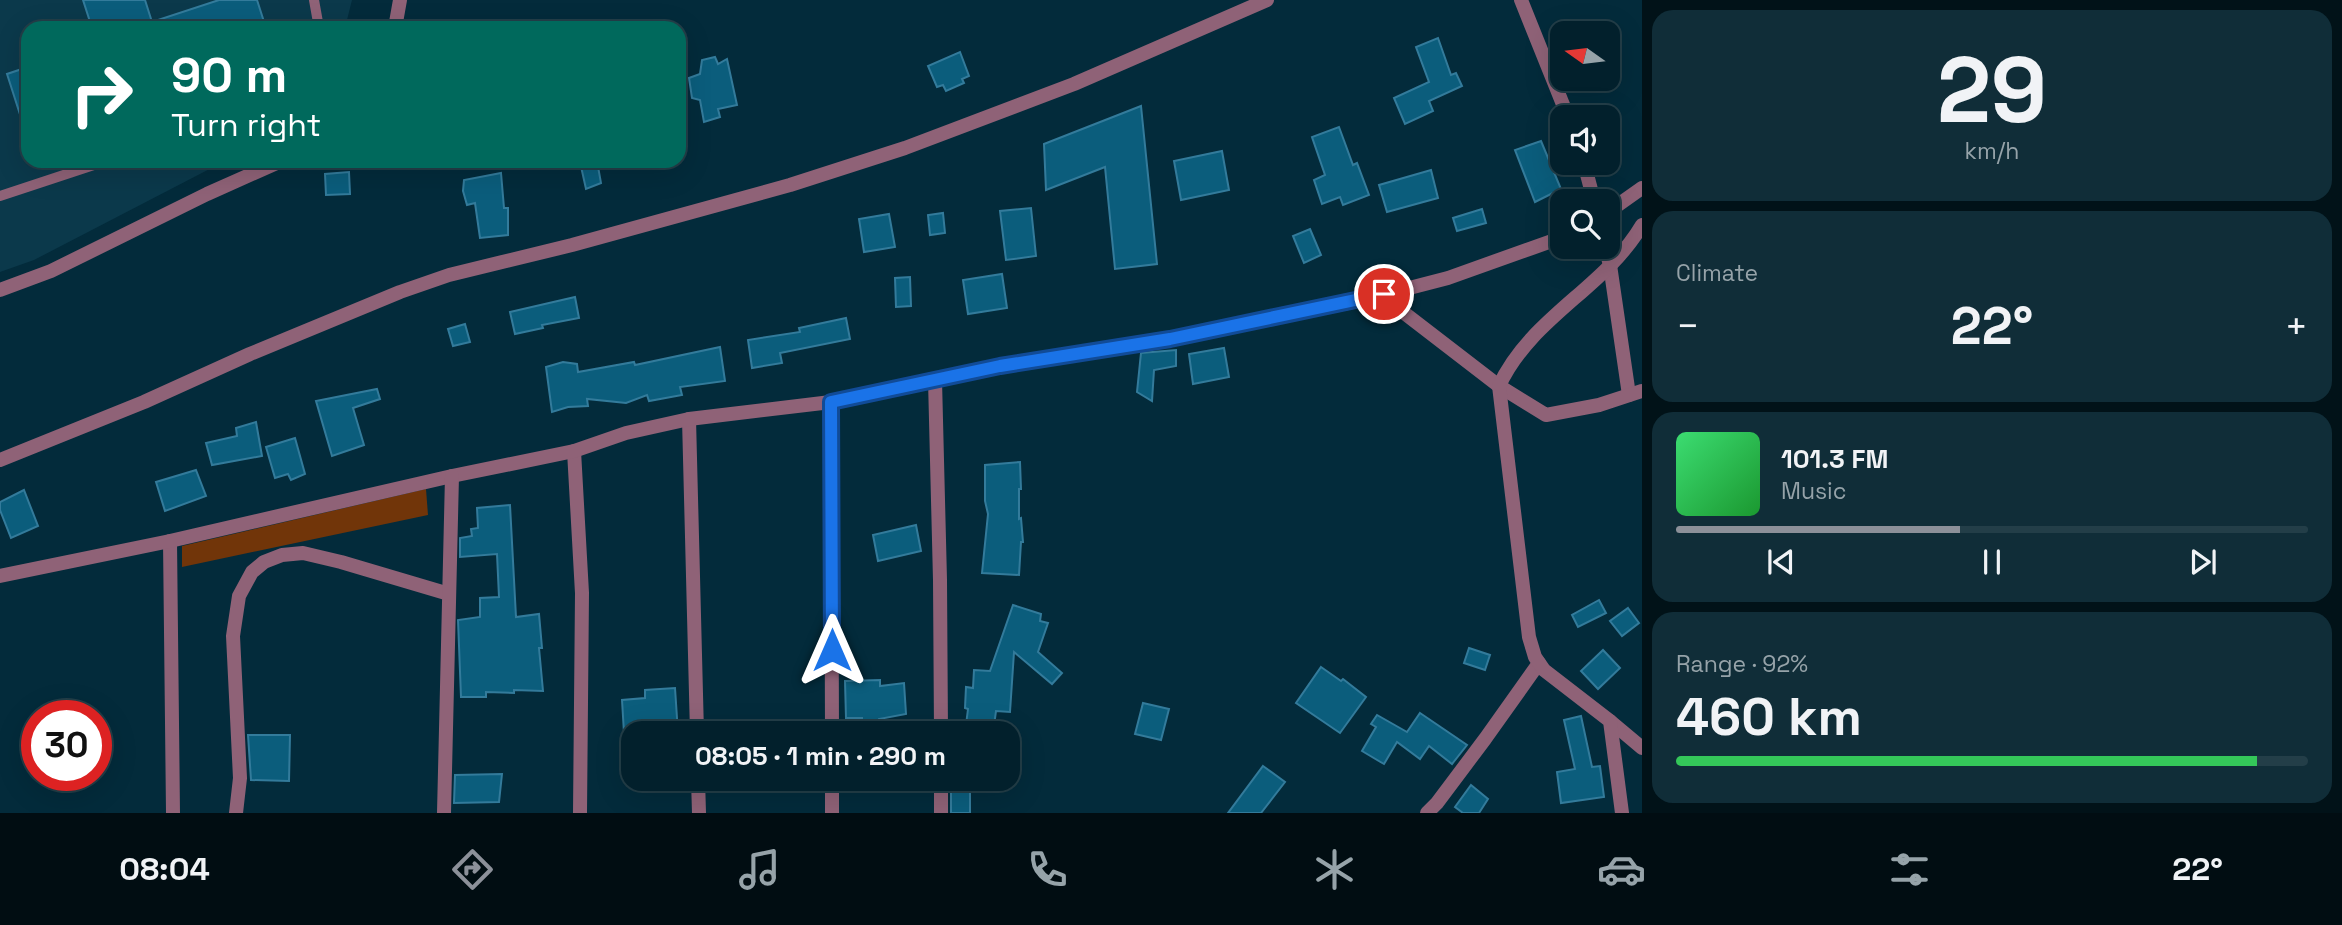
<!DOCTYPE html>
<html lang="en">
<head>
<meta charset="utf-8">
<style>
  :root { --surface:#02202c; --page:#102d38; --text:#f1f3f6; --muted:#96a3a9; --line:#233e48; --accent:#8c9099 }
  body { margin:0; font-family:"Space Grotesk",sans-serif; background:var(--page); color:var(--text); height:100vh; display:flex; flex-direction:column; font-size:26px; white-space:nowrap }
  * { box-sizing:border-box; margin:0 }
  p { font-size:23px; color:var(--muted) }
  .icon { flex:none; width:38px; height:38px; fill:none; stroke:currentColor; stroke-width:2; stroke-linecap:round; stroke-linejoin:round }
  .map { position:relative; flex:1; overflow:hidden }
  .panel { display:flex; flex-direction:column; gap:10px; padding:10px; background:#011218; width:700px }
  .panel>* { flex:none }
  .hud { position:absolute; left:21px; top:21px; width:665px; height:147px; border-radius:21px; box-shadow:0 7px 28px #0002,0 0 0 2px var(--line); background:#00695c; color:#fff; overflow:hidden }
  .needle { width:46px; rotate:284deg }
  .tools { position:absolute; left:1550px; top:21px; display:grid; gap:14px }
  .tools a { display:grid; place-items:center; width:70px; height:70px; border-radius:14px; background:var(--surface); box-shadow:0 7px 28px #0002,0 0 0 2px var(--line); font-size:35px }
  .speed { position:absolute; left:21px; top:700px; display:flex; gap:14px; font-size:35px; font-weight:700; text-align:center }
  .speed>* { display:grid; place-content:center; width:91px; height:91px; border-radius:50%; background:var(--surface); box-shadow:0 7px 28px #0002,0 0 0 2px var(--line); line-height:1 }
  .speed .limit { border:10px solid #d22; background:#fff; color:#111 }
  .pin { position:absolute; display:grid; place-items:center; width:60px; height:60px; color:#fff; margin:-30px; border:4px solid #fff; border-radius:50%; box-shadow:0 2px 7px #0007 }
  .me { position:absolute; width:77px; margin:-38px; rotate:0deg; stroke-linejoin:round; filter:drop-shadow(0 0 5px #0008) }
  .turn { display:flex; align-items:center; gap:24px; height:147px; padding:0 35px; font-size:32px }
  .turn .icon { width:91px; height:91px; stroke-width:2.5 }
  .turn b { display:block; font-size:49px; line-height:60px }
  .big { font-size:52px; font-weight:600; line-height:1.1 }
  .panel .widget { flex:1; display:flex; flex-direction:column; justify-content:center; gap:10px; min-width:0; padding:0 24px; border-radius:21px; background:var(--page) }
  .panel .dial { align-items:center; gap:0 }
  .dial b { font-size:91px; line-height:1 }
  .song { display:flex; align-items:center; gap:21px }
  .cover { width:84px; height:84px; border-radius:10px; background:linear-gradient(135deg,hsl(140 70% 55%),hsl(130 70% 35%)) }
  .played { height:7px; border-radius:4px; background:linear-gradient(90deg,var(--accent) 45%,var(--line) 45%) }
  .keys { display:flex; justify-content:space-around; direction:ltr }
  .heat { display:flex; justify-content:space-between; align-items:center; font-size:38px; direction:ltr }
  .charge { height:10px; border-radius:5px; background:linear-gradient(90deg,#34c759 92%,var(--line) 0) }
  .trip { position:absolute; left:621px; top:721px; width:399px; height:70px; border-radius:21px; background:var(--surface); box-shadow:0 7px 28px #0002,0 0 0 2px var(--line); font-weight:600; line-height:70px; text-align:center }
  .dock { display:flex; height:112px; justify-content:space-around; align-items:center; background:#010d12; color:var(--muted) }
  .dock .icon { width:49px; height:49px }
  .dock .selected { color:var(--accent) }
  .dock b { font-size:32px; color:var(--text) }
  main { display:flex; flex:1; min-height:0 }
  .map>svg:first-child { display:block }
  .built { fill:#0b394b }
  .green { fill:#713509 }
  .building { fill:#0b5d7c; stroke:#337b9b; stroke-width:2 }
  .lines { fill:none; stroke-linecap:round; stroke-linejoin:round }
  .service { stroke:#8f6277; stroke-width:10 }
  .minor { stroke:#8f6277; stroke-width:14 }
  .route-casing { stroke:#114b97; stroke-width:18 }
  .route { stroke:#1a73e8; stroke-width:12 }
</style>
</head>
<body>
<main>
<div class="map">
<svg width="1642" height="813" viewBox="0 0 1642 813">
  <rect width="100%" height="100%" fill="#032b3b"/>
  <!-- built -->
  <path class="built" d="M0 0H352L345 28H28V161H225L34 260 0 272Z"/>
  <!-- green -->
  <path class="green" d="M426 489 428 515 182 567V546Z"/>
  <!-- building -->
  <g class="building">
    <path d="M83 0H145L152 22 219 0H257L266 28H92Z"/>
    <path d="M1438 38 1451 75 1456 73 1462 86 1429 101 1433 111 1405 124 1394 98 1429 82 1416 47Z"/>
    <path d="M960 52 969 76 962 79 964 83 946 91 943 85 937 87 928 66Z"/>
    <path d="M715 57 718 64 727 59 737 105 718 109 720 117 704 122 700 100 692 98 689 78 700 74 702 60Z"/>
    <path d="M28 67V129L25 130 7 74Z"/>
    <path d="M1141 106 1157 264 1115 269 1105 167 1046 190 1044 144Z"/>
    <path d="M1339 127 1353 165 1357 163 1369 195 1343 205 1340 197 1322 204 1314 180 1325 175 1312 137Z"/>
    <path d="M1541 141 1561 189 1535 202 1515 150Z"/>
    <path d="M1222 151 1229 190 1181 200 1174 161Z"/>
    <path d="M597 161 601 183 586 189 580 162Z"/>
    <path d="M1431 170 1438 198 1387 212 1379 185Z"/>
    <path d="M349 172 350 194 326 195 325 174Z"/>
    <path d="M501 173 504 208H508V235L480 238 475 203 467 205 463 191 464 180Z"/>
    <path d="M1031 208 1036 256 1006 260 1000 211Z"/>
    <path d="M1482 209 1486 223 1457 231 1453 218Z"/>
    <path d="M943 213 945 233 930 235 928 215Z"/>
    <path d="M889 214 895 247 864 252 859 219Z"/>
    <path d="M1310 229 1321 255 1304 263 1293 236Z"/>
    <path d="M1002 274 1007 308 968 314 963 280Z"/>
    <path d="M910 277 911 306 896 307 895 278Z"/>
    <path d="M575 297 579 318 542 325 543 328 515 334 510 312Z"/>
    <path d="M846 318 850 339 780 353 782 363 752 368 748 340 800 332 799 328Z"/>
    <path d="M465 324 470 342 453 346 448 329Z"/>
    <path d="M720 347 725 381 680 387 682 395 649 401 647 395 626 403 587 399 588 406 568 407 552 412 546 367 563 362 577 364 578 372 634 362 635 365Z"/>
    <path d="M1224 348 1229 377 1193 384 1189 354Z"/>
    <path d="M1176 350V366L1154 370 1152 401 1137 392 1141 353Z"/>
    <path d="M377 389 380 399 353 408 364 445 332 456 316 401Z"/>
    <path d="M256 422 262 456 212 465 206 443 237 436 236 428Z"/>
    <path d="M295 438 305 474 291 480 288 474 275 478 266 447Z"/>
    <path d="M1020 462 1021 489H1019V519L1021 518 1023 542H1021L1019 575 982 573 988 514 985 501V465Z"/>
    <path d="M196 470 206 496 165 511 156 482Z"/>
    <path d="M24 490 38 526 11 538 0 510V502Z"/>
    <path d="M510 505 516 617 539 614 542 648H539L543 691 514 690V693L486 692V697H461L458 620 480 617V598L499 597 497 554 460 557V538L472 536 471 529 478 528 477 508Z"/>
    <path d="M916 525 921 551 878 561 873 535Z"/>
    <path d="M1599 600 1606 613 1578 627 1572 615Z"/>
    <path d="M1013 605 1041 614 1040 621 1048 623 1038 652 1062 673 1052 684 1014 652 1010 712 996 711 993 733H965L968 709 965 708 966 687 973 688 974 670 990 671Z"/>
    <path d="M1628 608 1639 623 1622 636 1610 621Z"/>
    <path d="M1469 648 1490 655 1485 670 1464 663Z"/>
    <path d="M1603 650 1620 668 1598 689 1581 671Z"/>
    <path d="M1321 667 1341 681 1343 679 1366 697 1340 733 1296 703Z"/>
    <path d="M880 680V686L904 683 906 714 879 719V733H862V718H846L845 681Z"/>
    <path d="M675 688 678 733H624L622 700 645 698V690Z"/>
    <path d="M1143 703 1169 709 1161 740 1135 734Z"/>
    <path d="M1420 713 1467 745 1452 764 1429 746 1420 759 1397 742 1384 764 1362 751 1376 727 1371 724 1377 715 1407 732Z"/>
    <path d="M1581 716 1592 767 1600 766 1604 797 1561 803 1557 772 1575 769 1564 720Z"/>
    <path d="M248 735H290L289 781 251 780Z"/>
    <path d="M1263 766 1285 782 1261 813H1228Z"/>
    <path d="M502 774 499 802 454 803 455 775Z"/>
    <path d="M1471 785 1488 799 1479 813H1463L1455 807Z"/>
    <rect x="951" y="787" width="19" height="26"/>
  </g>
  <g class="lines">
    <!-- service -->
    <g class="service">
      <path d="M314 0 319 28"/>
      <path d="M0 196 106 161"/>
    </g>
    <!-- minor -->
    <g class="minor">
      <path d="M1521 0 1568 117"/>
      <path d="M395 28 400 0"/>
      <path d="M1584 163 1594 201"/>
      <path d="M1608 212 1642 188"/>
      <path d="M1605 247 1610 265 1629 395"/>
      <path d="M0 290 51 271 207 194 281 161"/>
      <path d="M1375 299H1386L1499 386 1546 415 1599 405 1642 391"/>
      <path d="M935 380 940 580 941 733"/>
      <path d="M831 402 832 733"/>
      <path d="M689 419 697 733"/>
      <path d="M574 451 582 593 580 813"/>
      <path d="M0 460 144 402 250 354 400 292 449 275 572 245 790 185 905 148 1074 84 1267 0"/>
      <path d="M170 541 173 813"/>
      <path d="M0 576 170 541 452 476 574 451 626 433 689 419 831 402 1000 366 1170 339 1363 300 1448 278 1563 237"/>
      <path d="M1610 721 1642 748"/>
      <path d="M698 779 699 813"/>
      <path d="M832 779V813"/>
      <path d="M941 779V813"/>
      <path d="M236 813 240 778 233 636 239 596 252 572 264 562 282 555 303 553 341 562 449 594"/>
      <path d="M444 813 452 476"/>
      <path d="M1427 813 1437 803 1485 739 1539 663"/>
      <path d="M1622 813 1610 721 1544 670 1535 657 1529 637 1499 386C1531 317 1605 288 1642 225"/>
    </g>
  </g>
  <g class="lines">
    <defs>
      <path id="route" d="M832 650 831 402 1000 366 1170 339 1384 294"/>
    </defs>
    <!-- route casing -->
    <use href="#route" class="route-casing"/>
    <!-- route -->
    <use href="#route" class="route"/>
  </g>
</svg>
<div class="tools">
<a><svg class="needle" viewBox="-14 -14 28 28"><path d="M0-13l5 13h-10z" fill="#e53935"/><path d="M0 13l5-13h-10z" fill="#96a3a9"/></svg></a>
<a><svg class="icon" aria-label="sound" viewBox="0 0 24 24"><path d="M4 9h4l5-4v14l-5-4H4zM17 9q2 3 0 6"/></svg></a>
<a><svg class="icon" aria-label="search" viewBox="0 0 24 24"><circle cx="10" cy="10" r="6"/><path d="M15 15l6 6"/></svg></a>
</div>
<div class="speed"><div class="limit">30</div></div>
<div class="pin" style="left:1384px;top:294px;background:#d93025"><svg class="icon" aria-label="arrive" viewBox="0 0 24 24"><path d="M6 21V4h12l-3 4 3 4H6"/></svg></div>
<svg class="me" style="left:832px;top:650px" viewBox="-20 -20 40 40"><path d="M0-17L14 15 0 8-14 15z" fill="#1a73e8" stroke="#fff" stroke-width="4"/></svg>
<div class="trip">08:05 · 1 min · 290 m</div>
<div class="hud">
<div class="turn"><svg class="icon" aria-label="right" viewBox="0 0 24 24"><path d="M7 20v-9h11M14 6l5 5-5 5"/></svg><div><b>90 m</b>Turn right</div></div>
</div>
</div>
<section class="panel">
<div class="widget dial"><b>29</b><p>km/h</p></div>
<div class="widget"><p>Climate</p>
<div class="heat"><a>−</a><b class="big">22°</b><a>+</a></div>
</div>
<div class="widget">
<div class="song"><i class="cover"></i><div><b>101.3 FM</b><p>Music</p></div></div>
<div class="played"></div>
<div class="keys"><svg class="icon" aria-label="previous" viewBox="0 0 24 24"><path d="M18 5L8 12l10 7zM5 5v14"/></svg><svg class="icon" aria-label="pause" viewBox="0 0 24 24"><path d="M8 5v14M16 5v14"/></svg><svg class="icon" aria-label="next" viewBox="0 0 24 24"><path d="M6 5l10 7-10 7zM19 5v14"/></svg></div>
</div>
<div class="widget"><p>Range · 92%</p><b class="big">460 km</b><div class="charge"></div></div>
</section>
</main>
<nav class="dock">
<b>08:04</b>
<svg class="icon selected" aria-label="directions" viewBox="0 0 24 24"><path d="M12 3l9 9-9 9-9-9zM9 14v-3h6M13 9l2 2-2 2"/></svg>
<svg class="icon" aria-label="music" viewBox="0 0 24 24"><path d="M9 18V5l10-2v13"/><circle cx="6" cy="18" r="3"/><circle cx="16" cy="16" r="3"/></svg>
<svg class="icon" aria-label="phone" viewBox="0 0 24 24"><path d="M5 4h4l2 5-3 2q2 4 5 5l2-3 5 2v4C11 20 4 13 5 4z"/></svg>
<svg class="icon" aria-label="climate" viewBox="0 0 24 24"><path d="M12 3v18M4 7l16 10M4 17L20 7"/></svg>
<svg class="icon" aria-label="car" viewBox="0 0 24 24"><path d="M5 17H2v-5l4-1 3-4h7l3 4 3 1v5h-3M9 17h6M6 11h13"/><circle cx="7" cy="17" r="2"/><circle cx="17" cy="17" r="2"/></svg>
<svg class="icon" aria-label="filters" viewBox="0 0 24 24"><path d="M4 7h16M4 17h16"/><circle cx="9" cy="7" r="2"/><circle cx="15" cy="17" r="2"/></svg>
<b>22°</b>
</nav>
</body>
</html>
